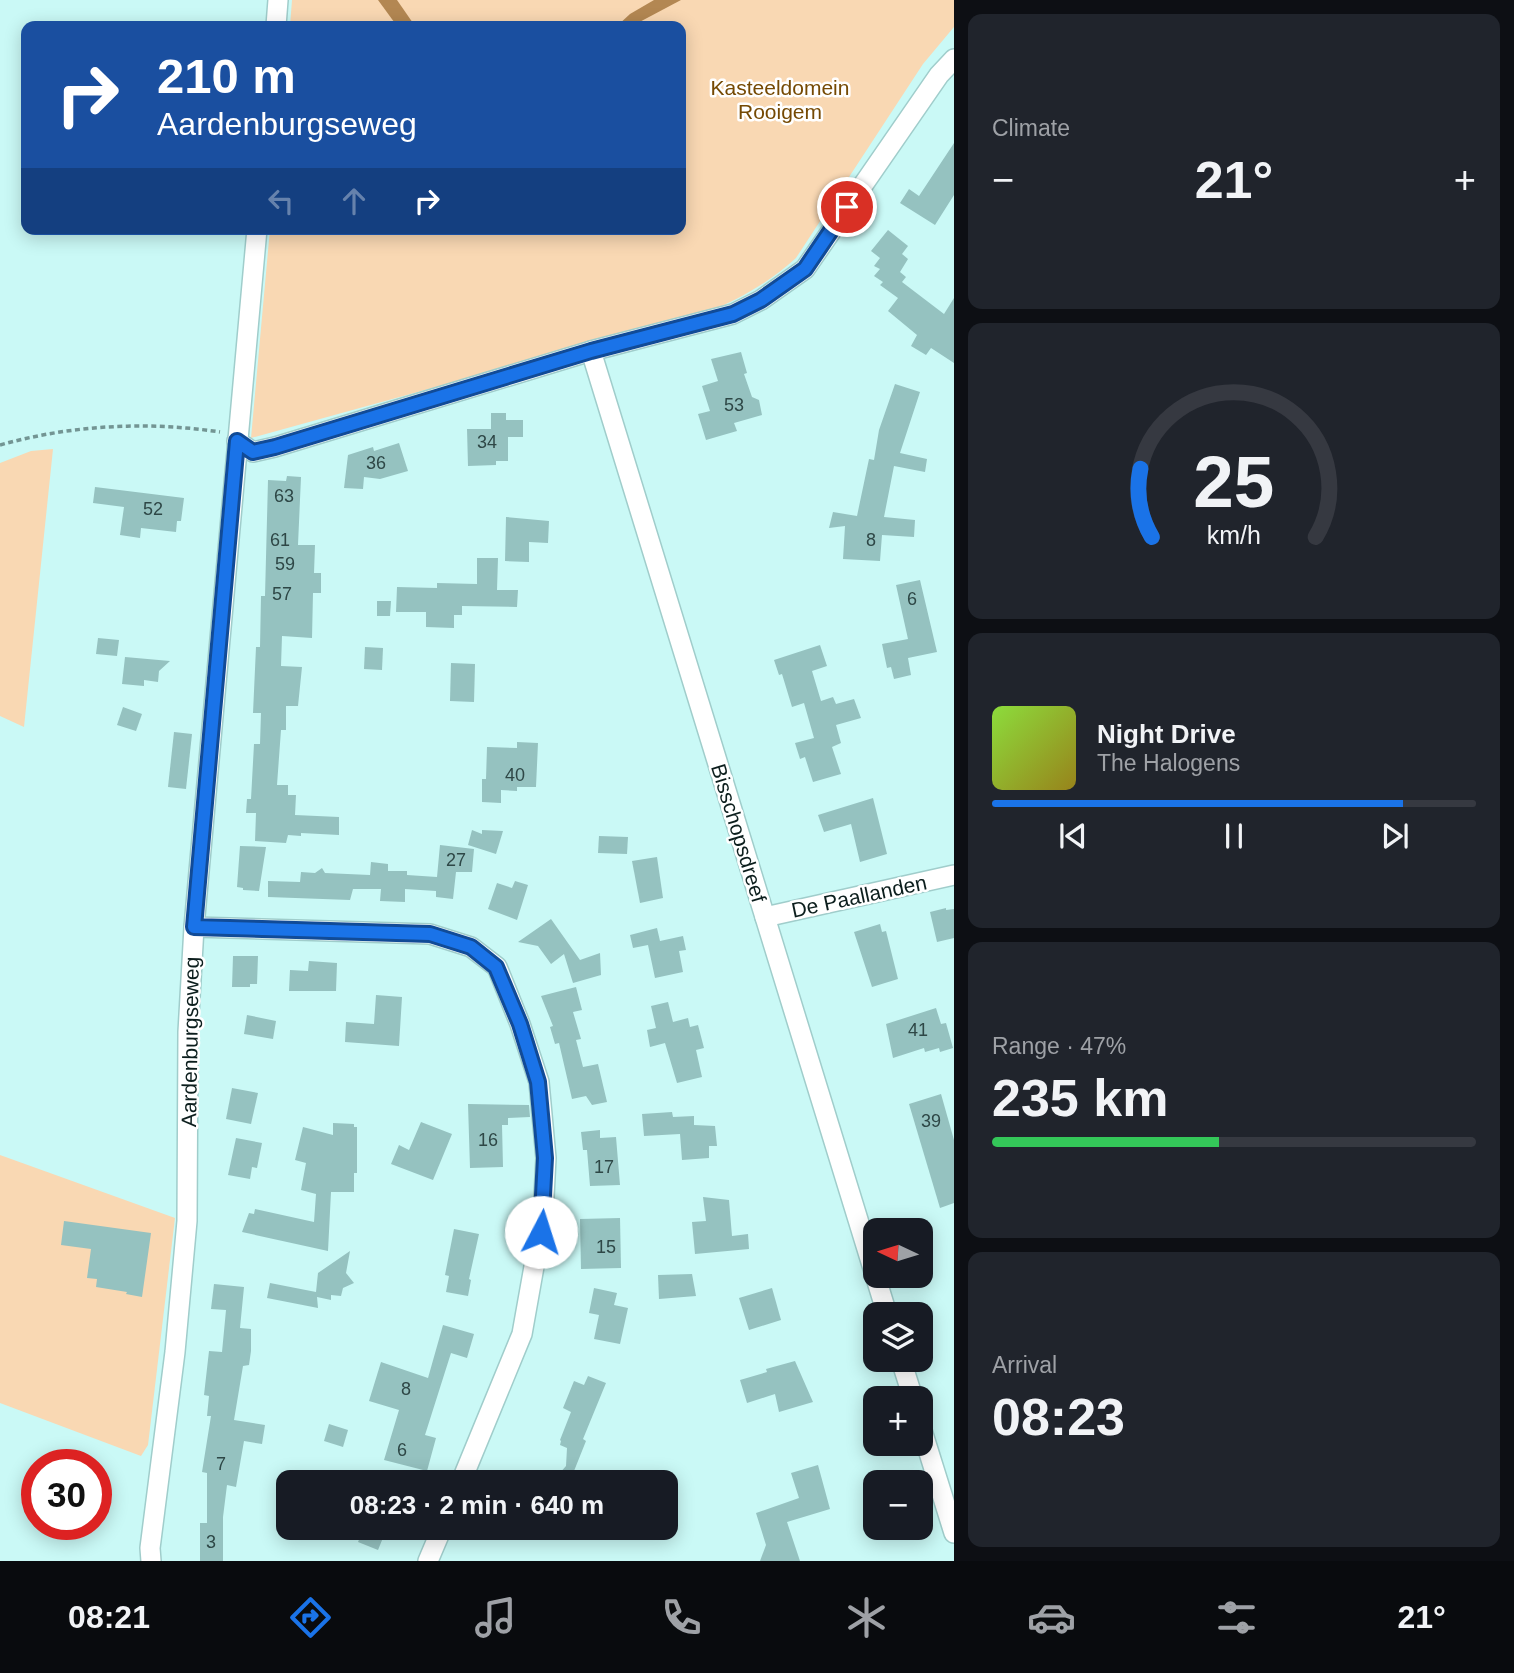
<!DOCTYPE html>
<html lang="en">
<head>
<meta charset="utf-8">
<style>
  :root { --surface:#171b24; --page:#20242c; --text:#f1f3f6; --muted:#9ea1a6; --line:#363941; --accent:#1a73e8 }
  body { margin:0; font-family:Arial,sans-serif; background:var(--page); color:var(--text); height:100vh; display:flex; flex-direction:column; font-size:26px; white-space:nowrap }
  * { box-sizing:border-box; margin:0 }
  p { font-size:23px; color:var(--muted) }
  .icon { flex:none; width:38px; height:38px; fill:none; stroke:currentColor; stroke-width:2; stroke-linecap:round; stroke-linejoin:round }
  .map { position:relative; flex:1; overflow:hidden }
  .sheet { display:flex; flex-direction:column; gap:14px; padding:14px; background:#0d0f14; width:560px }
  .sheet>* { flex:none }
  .hud { position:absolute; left:21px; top:21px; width:665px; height:214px; border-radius:14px; box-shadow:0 4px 18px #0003; background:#1a4fa0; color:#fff; overflow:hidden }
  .needle { width:46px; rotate:274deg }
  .fabs { position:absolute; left:863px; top:1218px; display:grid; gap:14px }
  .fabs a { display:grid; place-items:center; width:70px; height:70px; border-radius:14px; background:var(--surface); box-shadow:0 4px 18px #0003; font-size:35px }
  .speed { position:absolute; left:21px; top:1449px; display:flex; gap:14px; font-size:35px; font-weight:700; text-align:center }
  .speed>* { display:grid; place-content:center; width:91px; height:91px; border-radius:50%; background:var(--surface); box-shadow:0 4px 18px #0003; line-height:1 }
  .speed .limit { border:10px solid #d22; background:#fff; color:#111 }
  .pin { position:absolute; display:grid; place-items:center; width:60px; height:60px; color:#fff; margin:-30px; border:4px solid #fff; border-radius:50%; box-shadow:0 2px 7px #0007 }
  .me { position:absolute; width:77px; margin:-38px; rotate:5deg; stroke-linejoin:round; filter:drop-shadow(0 0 5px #0008) }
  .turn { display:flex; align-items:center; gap:24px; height:147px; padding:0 21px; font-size:32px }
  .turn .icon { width:91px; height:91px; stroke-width:2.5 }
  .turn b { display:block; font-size:49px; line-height:60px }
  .lanes { display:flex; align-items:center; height:66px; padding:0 21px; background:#0003; justify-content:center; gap:35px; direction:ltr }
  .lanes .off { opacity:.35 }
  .big { font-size:52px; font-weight:700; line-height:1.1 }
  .sheet .widget { flex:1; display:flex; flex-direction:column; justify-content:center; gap:10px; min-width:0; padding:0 24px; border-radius:14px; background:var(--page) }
  .sheet .dial { align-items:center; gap:0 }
  .dial svg { height:182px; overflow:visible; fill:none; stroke:var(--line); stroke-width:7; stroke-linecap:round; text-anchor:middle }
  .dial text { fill:var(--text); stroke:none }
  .song { display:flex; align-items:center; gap:21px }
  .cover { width:84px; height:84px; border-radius:10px; background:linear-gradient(135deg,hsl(90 70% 55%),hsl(50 70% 35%)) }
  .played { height:7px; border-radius:4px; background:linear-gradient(90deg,var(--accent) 85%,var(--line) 85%) }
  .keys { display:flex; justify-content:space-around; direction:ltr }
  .heat { display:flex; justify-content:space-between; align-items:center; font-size:38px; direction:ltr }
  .charge { height:10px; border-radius:5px; background:linear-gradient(90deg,#34c759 47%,var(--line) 0) }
  .trip { position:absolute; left:276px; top:1470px; width:402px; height:70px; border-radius:14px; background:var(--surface); box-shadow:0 4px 18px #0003; font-weight:700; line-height:70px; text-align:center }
  .tabs { display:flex; height:112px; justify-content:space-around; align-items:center; background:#090b0e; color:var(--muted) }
  .tabs .icon { width:49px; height:49px }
  .tabs .current { color:var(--accent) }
  .tabs b { font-size:32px; color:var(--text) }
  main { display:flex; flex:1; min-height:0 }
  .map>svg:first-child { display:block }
  .green { fill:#f9d8b3 }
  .water { fill:#b38752 }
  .building { fill:#95c2c0 }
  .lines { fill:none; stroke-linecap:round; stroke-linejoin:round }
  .minor-casing { stroke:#a0cdcb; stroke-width:22 }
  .path { stroke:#739593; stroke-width:3.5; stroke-dasharray:5 3.5; stroke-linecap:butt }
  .minor { stroke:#fff; stroke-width:19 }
  .route-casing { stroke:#114b97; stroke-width:18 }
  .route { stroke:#1a73e8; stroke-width:12 }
  .labels { text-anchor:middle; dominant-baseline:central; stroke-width:5; stroke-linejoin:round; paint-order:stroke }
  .number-label { font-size:18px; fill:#2e4746 }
  .park-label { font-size:21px; fill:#754903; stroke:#fff }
  .street-label { font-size:21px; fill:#0c1e1d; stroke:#fff }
</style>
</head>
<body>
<main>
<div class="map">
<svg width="954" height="1561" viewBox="0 0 954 1561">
  <rect width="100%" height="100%" fill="#caf9f6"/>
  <!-- green -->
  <g class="green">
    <path d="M292 0H954V27L923 64 796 258C769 282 741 299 707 312L251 438 270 229H681V26H290Z"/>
    <path d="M53 449 24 727 0 716V463L31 451Z"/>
    <path d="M0 1155 175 1218 148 1445 141 1456 0 1403Z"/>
  </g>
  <!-- water -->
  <g class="water">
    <path d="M378 0H397L415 26H397Z"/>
    <path d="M654 0H681L632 26H617L630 14Z"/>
  </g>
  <!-- building -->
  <g class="building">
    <path d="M954 143V195L935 225 900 203 909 189 919 196Z"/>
    <path d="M888 230 908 246 902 254 908 259 900 272 906 277 902 282 944 314 954 298V363L931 348 926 355 911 346 917 335 888 311 898 298 880 285 883 282 874 276 880 269 874 266 880 258 871 251Z"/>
    <path d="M741 352 747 373 744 374 752 397 759 400 762 415 734 423 737 431 706 440 698 414 710 411 702 386 718 381 711 359Z"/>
    <path d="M895 384 920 392 900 453 927 459 925 472 894 466 884 517 915 520 914 537 882 535 880 561 843 559 845 526 829 528 833 512 857 516 869 459 874 460 879 430Z"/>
    <path d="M491 413H506V420H523V437H508V461H496V465L468 466 467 429H491Z"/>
    <path d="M399 443 408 471 380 479 364 477 363 489 344 488 348 455 373 447 374 451Z"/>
    <path d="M287 476 301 477 298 545H315L314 573H321V593H313L312 638 282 636 281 666 302 667 298 706H286V730H281L277 785H288V795H296L295 815 339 817V835L301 833V836L288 835 286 843 255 841 256 813H246L247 799H251L254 744H260L261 713H253L256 647H260L261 596H265L268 480 286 481Z"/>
    <path d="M95 487 184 498 181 521H177L176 532 141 528 140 538 120 535 124 507 93 503Z"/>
    <path d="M506 517 549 521 548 543 529 542V562L505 561Z"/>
    <path d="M477 558H498L497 590H518L517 607 462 606V615H454V628L426 627V612H396L397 587 437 588V583L477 584Z"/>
    <path d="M920 580 937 652 908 658 911 675 894 679 891 667 887 668 882 644 908 639 896 585Z"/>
    <path d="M377 601H391L390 616H377Z"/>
    <path d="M98 638 119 640 117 656 96 654Z"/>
    <path d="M820 645 827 666 812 671 821 701 833 697 836 704 854 699 861 718 836 725 841 743 832 747 841 774 813 782 805 757 800 759 795 743 814 738 804 703 792 707 782 674 779 675 774 660Z"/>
    <path d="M365 647 383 648 382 670 364 669Z"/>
    <path d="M125 657 170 661 159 671 158 682 144 680V686L122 684Z"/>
    <path d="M451 663 475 664 474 702 450 701Z"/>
    <path d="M123 707 142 714 136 731 117 725Z"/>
    <path d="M174 732 192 734 186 789 168 787Z"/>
    <path d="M517 742 538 743 536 787H517V791L501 790V803L482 802V779H486L487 747 517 748Z"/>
    <path d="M873 798 887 854 860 862 851 824 824 832 818 815Z"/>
    <path d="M472 830 482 834V830L503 831 496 854 468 845Z"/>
    <path d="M599 836 628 837 627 854 598 853Z"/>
    <path d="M440 845 474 849 472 872H456L453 899 436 897V891L405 889V902L380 901 381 889H353L350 900 268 897V881L300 882 301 872 315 873 322 868 325 873 370 875 371 862 388 864V871H407V875L437 877Z"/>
    <path d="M240 846 266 847 259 891 243 890V888L237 887Z"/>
    <path d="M657 857 663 898 640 903 632 861Z"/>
    <path d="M515 881 528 885 517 920 488 909 497 883 512 888Z"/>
    <path d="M946 908V910L954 909V938L937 942 930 912Z"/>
    <path d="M551 919 580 960 600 953 601 975 573 983 564 954 551 964 538 946 518 942Z"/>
    <path d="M880 924 882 932 886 931 898 979 872 987 854 932Z"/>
    <path d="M657 928 660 941 683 936 686 950 679 951 683 972 655 978 648 945 633 948 630 935Z"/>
    <path d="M233 956H258L257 984H250V987H232Z"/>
    <path d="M309 961 337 963 336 991H289L290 970 308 971Z"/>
    <path d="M576 987 582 1010 573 1012 581 1039 576 1040 583 1067 598 1064 607 1102 592 1105 586 1096 572 1099 559 1043 555 1044 550 1027 553 1026 541 996Z"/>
    <path d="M376 995 402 997 399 1046 345 1042 346 1022 374 1024Z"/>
    <path d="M668 1002 673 1022 688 1018 690 1027 698 1025 704 1048 696 1050 702 1077 677 1083 665 1043 650 1047 647 1030 656 1028 651 1006Z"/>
    <path d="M936 1008 941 1024 946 1023 953 1048 940 1052 939 1048 925 1052 924 1048 893 1058 886 1024Z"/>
    <path d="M247 1015 276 1021 273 1039 244 1034Z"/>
    <path d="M232 1088 258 1093 251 1124 226 1119Z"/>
    <path d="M941 1094 954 1140V1203L940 1208 909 1104Z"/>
    <path d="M468 1104 529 1105 530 1117 508 1118V1125H502L503 1167 470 1168Z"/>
    <path d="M672 1112 673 1117 694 1116V1125L715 1126 717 1146H709V1158L682 1160 680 1134 644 1136 642 1114Z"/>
    <path d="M421 1122 452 1134 433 1180 391 1164 399 1145 409 1150Z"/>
    <path d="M333 1123 354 1124V1127H357V1173H354V1192H331L328 1251 242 1232 249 1213 254 1214 255 1209 314 1222 316 1194 301 1190 306 1163 295 1160 303 1127 333 1135Z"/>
    <path d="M600 1130V1138L616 1137 620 1185 590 1186 587 1150H583L581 1132Z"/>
    <path d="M236 1138 262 1143 257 1168 252 1167 250 1179 228 1175Z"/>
    <path d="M703 1197 729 1200 732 1236 748 1234 749 1249 695 1254 692 1222 706 1221Z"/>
    <path d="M620 1218 621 1268 581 1269 580 1219Z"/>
    <path d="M64 1221 151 1233 142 1297 126 1294 127 1292 96 1287 97 1279 87 1278 91 1249 61 1245Z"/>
    <path d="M454 1229 479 1234 469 1279 471 1280 468 1296 446 1292 449 1276 445 1275Z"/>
    <path d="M350 1251 346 1273 354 1283 343 1288 341 1296 331 1295V1300L317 1297 318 1308 267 1298 270 1283 316 1292 318 1273Z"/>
    <path d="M692 1274 696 1296 659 1299 658 1275Z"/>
    <path d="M214 1284 244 1287 240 1328 251 1329V1351L249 1365 243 1366 234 1420 265 1425 262 1444 244 1441 236 1487 227 1485 223 1517V1561H200V1523H207V1473L202 1472 211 1416H207L209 1396 204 1395 209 1351 222 1352 226 1310 211 1309Z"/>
    <path d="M594 1288 617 1293 614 1305 628 1308 620 1344 594 1339 599 1315 589 1313Z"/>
    <path d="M772 1288 781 1320 749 1330 739 1298Z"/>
    <path d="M443 1325 474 1334 467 1358 451 1353 425 1435 436 1438 427 1471 384 1460 399 1410 369 1401 381 1362 428 1378Z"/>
    <path d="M795 1361 813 1402 779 1412 775 1394 747 1403 740 1380 767 1372 766 1369Z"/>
    <path d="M588 1376 606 1383 583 1439 586 1441 574 1471 588 1482H552L566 1466 567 1448 560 1445 561 1441 560 1440 571 1412 563 1408 574 1381 584 1385Z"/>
    <path d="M329 1424 348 1430 343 1447 324 1441Z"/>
    <path d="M818 1465 830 1509 787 1522 800 1561H760L766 1545 756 1513 799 1498 791 1473Z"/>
    <path d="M364 1528H387L378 1550 358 1542Z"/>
  </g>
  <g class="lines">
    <defs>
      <g id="minor">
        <path d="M276 26 278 0"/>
        <path d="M591 351 887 1314"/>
        <path d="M237 441 253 452 275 447 591 351 733 314 761 300 805 269 939 75 954 59"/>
        <path d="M765 917 954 875"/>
        <path d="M194 927 430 934 471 947 497 967 520 1024 539 1082 546 1158 543 1216 522 1334 461 1482"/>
        <path d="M901 1360 913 1398"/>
        <path d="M920 1424 954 1533"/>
        <path d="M151 1561 150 1548 175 1352 187 1221 188 1032 194 927 257 229"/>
        <path d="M428 1561 442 1528"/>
      </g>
    </defs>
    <!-- minor casing -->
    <use href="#minor" class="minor-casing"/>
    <!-- path -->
    <path class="path" d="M0 445C71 425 147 421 220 432"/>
    <!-- minor -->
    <use href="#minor" class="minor"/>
  </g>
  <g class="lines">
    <defs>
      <path id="route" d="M541 1232 545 1158 538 1082 520 1024 496 967 471 947 430 934 194 927 237 441 253 452 275 447 591 351 733 314 761 300 805 269 847 207"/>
    </defs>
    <!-- route casing -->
    <use href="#route" class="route-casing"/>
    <!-- route -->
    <use href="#route" class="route"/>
  </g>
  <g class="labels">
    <!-- number labels -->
    <g class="number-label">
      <text x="734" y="405">53</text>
      <text x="487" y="442">34</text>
      <text x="376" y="463">36</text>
      <text x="284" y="496">63</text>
      <text x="153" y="509">52</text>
      <text x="280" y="540">61</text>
      <text x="871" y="540">8</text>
      <text x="285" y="564">59</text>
      <text x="282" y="594">57</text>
      <text x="912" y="599">6</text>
      <text x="515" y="775">40</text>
      <text x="456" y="860">27</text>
      <text x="918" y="1030">41</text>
      <text x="931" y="1121">39</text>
      <text x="488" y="1140">16</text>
      <text x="604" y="1167">17</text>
      <text x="606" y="1247">15</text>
      <text x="406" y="1389">8</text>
      <text x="402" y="1450">6</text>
      <text x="221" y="1464">7</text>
      <text x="211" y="1542">3</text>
    </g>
    <!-- park labels -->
    <g class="park-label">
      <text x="780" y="87">Kasteeldomein<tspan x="780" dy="24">Rooigem</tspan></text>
    </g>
    <!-- street labels -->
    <g class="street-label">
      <text transform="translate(739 833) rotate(73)">Bisschopsdreef</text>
      <text transform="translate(859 896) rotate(-12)">De Paallanden</text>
      <text transform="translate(190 1042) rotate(-89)">Aardenburgseweg</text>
    </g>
  </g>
</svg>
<div class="fabs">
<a><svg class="needle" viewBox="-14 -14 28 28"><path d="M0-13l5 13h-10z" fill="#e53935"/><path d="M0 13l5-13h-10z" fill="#9ea1a6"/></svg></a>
<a><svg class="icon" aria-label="layers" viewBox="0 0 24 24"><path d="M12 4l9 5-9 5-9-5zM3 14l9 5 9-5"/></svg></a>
<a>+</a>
<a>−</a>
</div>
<div class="speed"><div class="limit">30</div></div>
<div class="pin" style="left:847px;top:207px;background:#d93025"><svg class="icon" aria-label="arrive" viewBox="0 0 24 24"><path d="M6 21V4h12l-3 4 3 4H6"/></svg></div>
<svg class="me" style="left:541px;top:1232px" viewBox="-20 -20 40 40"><circle r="19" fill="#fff"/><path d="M0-13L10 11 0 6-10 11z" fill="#1a73e8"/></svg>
<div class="trip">08:23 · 2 min · 640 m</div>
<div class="hud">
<div class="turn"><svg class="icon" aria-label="right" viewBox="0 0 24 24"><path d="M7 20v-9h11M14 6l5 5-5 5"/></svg><div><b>210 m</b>Aardenburgseweg</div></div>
<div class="lanes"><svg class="icon off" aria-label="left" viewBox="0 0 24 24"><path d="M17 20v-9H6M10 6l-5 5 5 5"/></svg><svg class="icon off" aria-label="ahead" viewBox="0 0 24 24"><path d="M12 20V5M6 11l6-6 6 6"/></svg><svg class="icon" aria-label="right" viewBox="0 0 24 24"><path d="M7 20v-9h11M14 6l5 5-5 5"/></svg></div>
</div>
</div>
<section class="sheet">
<div class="widget"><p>Climate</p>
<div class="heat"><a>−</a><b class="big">21°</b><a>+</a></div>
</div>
<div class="widget dial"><svg viewBox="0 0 100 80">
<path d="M14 69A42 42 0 1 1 86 69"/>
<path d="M14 69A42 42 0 0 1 9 39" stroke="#1a73e8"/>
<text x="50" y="56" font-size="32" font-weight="700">25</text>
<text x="50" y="72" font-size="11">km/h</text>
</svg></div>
<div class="widget">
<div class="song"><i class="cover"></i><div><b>Night Drive</b><p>The Halogens</p></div></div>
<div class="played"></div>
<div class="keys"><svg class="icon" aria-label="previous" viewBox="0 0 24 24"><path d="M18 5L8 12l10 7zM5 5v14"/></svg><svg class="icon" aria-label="pause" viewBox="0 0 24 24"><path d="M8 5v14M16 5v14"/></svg><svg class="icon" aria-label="next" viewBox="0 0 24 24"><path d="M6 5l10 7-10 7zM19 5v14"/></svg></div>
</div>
<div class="widget"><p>Range · 47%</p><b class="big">235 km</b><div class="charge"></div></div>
<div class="widget"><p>Arrival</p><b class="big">08:23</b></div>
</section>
</main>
<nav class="tabs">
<b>08:21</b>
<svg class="icon current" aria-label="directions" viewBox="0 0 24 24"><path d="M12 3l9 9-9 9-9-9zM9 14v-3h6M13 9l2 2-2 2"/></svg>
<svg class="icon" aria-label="music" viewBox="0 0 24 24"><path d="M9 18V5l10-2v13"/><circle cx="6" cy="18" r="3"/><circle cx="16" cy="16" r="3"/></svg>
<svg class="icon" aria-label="phone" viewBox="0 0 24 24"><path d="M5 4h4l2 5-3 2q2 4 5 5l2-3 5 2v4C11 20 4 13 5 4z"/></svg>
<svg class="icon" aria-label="climate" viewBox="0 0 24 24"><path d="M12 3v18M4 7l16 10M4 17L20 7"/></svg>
<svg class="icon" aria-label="car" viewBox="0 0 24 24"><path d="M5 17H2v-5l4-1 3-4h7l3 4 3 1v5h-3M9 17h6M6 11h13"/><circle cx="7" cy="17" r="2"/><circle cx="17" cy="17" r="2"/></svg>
<svg class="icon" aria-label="filters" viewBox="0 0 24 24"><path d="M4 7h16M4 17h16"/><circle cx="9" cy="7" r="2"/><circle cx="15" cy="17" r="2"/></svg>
<b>21°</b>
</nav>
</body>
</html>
